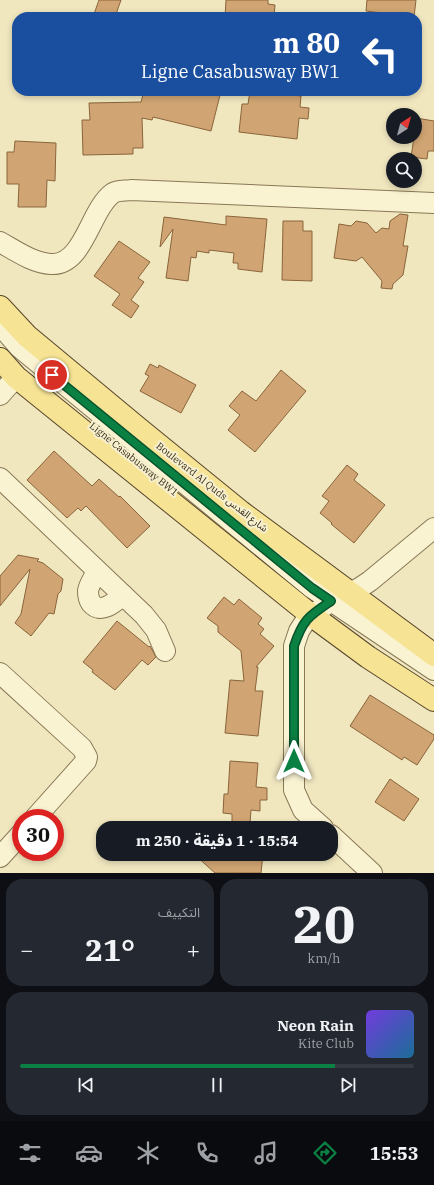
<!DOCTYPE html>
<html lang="ar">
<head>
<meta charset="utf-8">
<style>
  :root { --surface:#171b24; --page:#242831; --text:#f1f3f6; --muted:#9ea1a6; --line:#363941; --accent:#0b8043 }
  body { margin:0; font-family:"IBM Plex Serif","Noto Sans Arabic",serif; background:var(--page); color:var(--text); direction:rtl; height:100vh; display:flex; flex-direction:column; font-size:15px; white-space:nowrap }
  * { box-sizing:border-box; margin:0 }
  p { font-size:13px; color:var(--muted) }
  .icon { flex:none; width:22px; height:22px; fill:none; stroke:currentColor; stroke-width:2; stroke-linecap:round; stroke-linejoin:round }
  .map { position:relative; height:873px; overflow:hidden; direction:ltr }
  .drawer { display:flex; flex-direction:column; gap:6px; padding:6px; background:#0d0f14; flex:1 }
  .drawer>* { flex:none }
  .banner { position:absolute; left:12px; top:12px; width:410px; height:84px; border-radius:16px; box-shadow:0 2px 6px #0003; direction:rtl; background:#1a4fa0; color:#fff; overflow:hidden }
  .needle { width:26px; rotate:36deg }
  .controls { position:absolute; left:386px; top:108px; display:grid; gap:8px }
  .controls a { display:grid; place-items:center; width:36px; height:36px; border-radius:50%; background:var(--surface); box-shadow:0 2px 6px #0003; font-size:20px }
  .speed { position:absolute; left:12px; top:809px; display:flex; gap:8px; font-size:20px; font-weight:700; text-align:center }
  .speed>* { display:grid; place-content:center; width:52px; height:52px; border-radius:50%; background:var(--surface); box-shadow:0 2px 6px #0003; line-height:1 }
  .speed .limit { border:6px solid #d22; background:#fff; color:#111 }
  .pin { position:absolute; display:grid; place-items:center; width:34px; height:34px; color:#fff; margin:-17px; border:2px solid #fff; border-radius:50%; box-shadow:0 1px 4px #0007 }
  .me { position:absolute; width:44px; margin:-22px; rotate:0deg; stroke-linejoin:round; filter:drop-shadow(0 0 3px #0008) }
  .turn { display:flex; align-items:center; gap:14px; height:84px; padding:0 16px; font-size:18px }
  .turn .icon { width:52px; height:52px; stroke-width:2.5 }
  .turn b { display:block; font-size:28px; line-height:34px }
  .big { font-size:30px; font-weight:800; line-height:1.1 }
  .drawer .widget { flex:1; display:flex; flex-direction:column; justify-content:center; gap:6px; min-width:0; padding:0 14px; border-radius:16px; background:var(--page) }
  .drawer .dial { align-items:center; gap:0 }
  .dial b { font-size:52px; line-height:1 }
  .song { display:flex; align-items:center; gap:12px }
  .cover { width:48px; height:48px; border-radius:6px; background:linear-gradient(135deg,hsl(260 70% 55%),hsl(200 70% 35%)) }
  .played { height:4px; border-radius:2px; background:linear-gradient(90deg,var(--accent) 80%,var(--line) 80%) }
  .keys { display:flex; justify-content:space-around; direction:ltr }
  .heat { display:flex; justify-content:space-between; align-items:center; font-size:22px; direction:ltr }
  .drawer .tiles { flex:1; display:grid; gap:6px; grid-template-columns:1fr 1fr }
  .widget:last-child { grid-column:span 2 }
  .trip { position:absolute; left:96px; top:821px; width:242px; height:40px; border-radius:16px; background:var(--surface); box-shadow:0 2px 6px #0003; font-weight:800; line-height:40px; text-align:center; direction:rtl }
  .tab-bar { display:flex; height:64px; justify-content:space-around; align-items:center; background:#090b0e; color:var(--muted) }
  .tab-bar .icon { width:28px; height:28px }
  .tab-bar .on { color:var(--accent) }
  .tab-bar b { font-size:18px; color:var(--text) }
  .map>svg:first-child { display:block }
  .building { fill:#d0a573; stroke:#8a643b }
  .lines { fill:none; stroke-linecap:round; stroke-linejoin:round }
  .minor-casing { stroke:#897856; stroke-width:22 }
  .major-casing { stroke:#57452b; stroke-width:24 }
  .minor { stroke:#faf3d2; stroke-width:20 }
  .major { stroke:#f6e394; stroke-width:22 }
  .route-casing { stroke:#07532c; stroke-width:10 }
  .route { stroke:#0b8043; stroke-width:7 }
  .labels { text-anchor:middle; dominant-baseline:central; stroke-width:4; stroke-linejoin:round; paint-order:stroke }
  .street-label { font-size:10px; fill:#382d1c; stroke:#f7f0cf }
</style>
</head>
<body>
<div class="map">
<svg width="434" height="873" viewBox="0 0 434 873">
  <rect width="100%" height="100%" fill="#f0e7bf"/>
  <!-- building -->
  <g class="building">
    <path d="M99 0H121L115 17H93Z"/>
    <path d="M226 0H268V4L275 5 274 17H225Z"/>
    <path d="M367 0H416L414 17 366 11Z"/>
    <path d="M144 91H203L220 95 211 131 153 117 152 120 142 118 143 148H133V154L83 155 82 120H90L89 103 141 102Z"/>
    <path d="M250 91H270V92L301 96 300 107 309 108 308 119 299 118 297 139 239 132 242 104H248Z"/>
    <path d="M416 118 434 121V151H428L427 159 411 157 414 137H415Z"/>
    <path d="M15 141 56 143 55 181 47 180 46 207H18L19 184H7V152H14Z"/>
    <path d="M400 214 408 215 403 246H408L403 275 393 284 392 289 381 288 382 281 362 257 356 261 334 258 339 224 351 226 356 221 367 223 376 233 382 228 389 229 390 221Z"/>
    <path d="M226 216 267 219 262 272 238 269V263H233L234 253 209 250V253L197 251 196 258 191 257 188 281 166 278 173 229 160 247 164 217 226 225Z"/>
    <path d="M283 221H303V231H312V281L282 280Z"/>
    <path d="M119 241 150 262 138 278 144 282 131 300 139 306 131 318 112 305 120 294 94 276Z"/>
    <path d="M150 364 158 368 159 365 196 385 181 413 140 391 149 376 145 374Z"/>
    <path d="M281 370 306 391 255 452 228 430 240 415 229 406 242 391 256 401Z"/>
    <path d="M54 451 92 486 99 479 119 497 120 496 150 526 127 548 86 506 81 511 78 508 67 518 27 480Z"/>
    <path d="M347 465 358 474 354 480 385 505 354 543 331 524 332 523 320 513 329 501 322 496Z"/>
    <path d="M18 555 39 559 37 561 43 563 63 579 61 591 58 594 54 614 49 613 31 636 15 623 21 614 30 569 0 606V576Z"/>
    <path d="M224 597 234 605 239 599 262 618 258 624 264 629 260 634 274 646 256 667H258L255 691H263L258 736 225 733 230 680 244 681 241 651 218 632V626L207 618Z"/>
    <path d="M117 621 149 647 150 646 156 657 148 665 142 660 115 690 92 672 93 670 83 662Z"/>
    <path d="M370 695 434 735V739L417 765 404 757 402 760 350 726Z"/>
    <path d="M230 761 258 763 256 787 267 788V800H260V811L251 810 250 823 232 822V814L223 813 224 794H228Z"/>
    <path d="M390 779 419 799 404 821 375 802Z"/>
    <path d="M194 854H263L261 873H215Z"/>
  </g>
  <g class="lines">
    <defs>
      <g id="minor">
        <path d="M0 242C16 251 33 263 51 264 84 266 90 209 113 193 118 190 125 191 131 190L434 203"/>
        <path d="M0 325 19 347 312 588 434 670"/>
        <path d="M0 395 16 377"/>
        <path d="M0 478 144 615 156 630 165 651"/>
        <path d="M97 571C94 578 89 584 88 591 88 596 89 600 91 603 101 615 115 602 123 595"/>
        <path d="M0 673 82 748 87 757 86 761 35 818"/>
        <path d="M323 828 303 810 294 790V646L299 631 306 620 331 601 358 589 370 581 434 528"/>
        <path d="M331 835 372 873"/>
        <path d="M0 857 21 834"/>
      </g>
      <g id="major">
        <path d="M0 307 27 336 139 429 241 512 434 655"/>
        <path d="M0 359 16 377 311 615 368 657 434 700"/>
      </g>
    </defs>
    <!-- minor casing -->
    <use href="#minor" class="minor-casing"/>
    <!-- major casing -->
    <use href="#major" class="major-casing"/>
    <!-- minor -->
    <use href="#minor" class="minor"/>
    <!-- major -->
    <use href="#major" class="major"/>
  </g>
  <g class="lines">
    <defs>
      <path id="route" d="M52 375 312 588 331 601C309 616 303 619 294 646V761"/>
    </defs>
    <!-- route casing -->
    <use href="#route" class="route-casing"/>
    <!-- route -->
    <use href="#route" class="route"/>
  </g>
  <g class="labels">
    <!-- street labels -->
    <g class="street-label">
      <text transform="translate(134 459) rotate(39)">Ligne Casabusway BW1</text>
      <text transform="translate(212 487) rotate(38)">Boulevard Al Quds شارع القدس</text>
    </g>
  </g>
</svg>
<div class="controls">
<a><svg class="needle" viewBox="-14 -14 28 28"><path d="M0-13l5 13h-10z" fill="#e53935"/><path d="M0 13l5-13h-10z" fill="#9ea1a6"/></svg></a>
<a><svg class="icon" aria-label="search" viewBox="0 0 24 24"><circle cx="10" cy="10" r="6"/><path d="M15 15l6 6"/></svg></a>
</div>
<div class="speed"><div class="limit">30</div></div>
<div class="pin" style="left:52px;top:375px;background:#d93025"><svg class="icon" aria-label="arrive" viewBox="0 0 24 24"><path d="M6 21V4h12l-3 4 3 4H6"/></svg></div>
<svg class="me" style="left:294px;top:761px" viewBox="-20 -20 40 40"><path d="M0-17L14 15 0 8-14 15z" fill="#0b8043" stroke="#fff" stroke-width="4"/></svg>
<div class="trip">15:54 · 1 دقيقة · 250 m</div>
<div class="banner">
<div class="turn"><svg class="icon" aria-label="left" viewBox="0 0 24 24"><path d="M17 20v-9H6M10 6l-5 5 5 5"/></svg><div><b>80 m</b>Ligne Casabusway BW1</div></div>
</div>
</div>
<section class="drawer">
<div class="tiles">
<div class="widget dial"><b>20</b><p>km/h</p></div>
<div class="widget"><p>التكييف</p>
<div class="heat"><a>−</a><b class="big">21°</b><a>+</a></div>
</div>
<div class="widget">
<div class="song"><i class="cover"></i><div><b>Neon Rain</b><p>Kite Club</p></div></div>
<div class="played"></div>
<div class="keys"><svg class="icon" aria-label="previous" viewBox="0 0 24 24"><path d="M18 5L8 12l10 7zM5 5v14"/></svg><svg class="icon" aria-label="pause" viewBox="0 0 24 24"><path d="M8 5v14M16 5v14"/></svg><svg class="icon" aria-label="next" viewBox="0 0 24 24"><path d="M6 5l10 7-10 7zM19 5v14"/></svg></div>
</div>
</div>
</section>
<nav class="tab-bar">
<b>15:53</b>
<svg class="icon on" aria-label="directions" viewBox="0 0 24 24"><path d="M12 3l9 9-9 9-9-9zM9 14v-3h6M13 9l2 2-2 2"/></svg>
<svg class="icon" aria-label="music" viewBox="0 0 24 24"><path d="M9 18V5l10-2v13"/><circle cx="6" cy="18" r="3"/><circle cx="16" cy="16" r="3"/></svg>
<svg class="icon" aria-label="phone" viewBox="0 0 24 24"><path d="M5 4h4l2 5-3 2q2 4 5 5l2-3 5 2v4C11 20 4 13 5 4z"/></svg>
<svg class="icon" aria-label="climate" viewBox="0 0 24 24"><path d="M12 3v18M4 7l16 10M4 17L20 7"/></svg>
<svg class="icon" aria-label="car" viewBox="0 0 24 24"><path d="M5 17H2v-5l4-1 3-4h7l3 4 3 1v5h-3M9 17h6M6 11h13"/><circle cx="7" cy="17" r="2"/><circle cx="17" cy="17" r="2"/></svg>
<svg class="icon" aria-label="filters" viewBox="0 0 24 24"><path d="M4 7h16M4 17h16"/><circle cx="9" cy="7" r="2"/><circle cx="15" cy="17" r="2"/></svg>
</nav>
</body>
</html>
